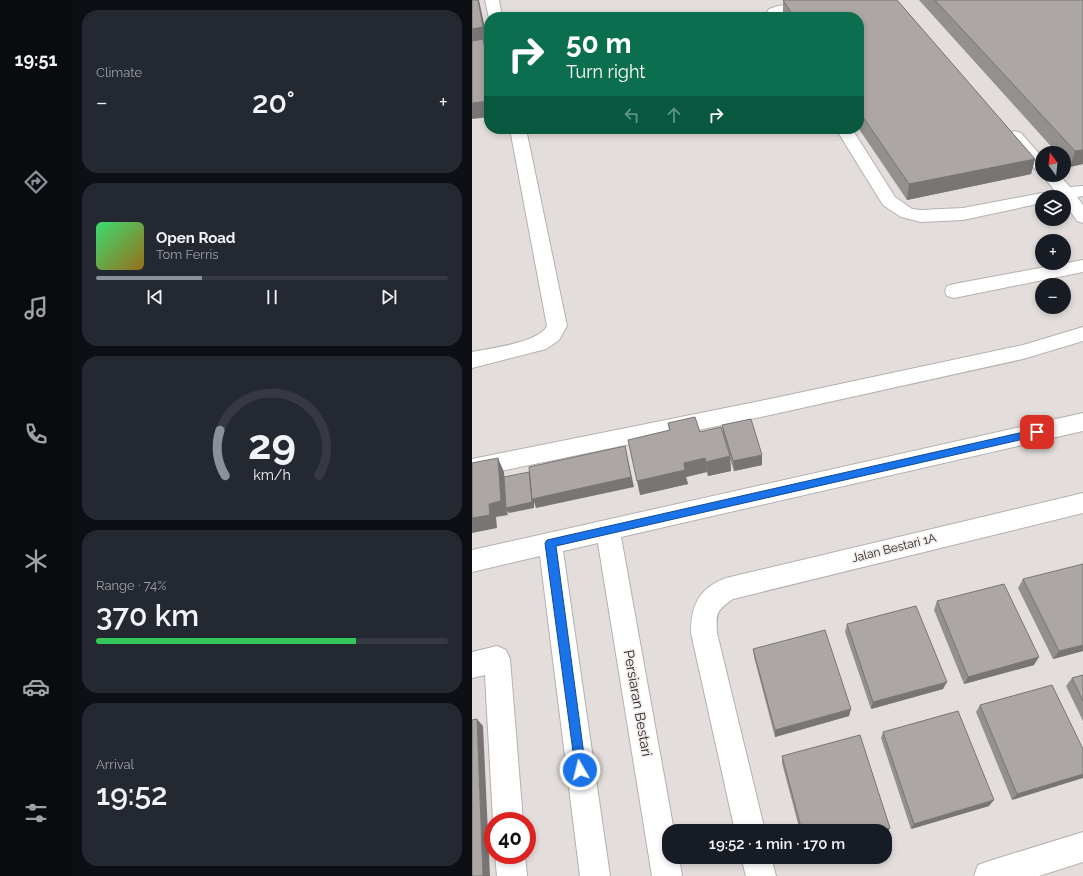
<!DOCTYPE html>
<html lang="en">
<head>
<meta charset="utf-8">
<style>
  :root { --surface:#171b24; --page:#242831; --text:#f1f3f6; --muted:#9ea1a6; --line:#363941; --accent:#8c9099 }
  body { margin:0; font-family:Raleway,sans-serif; background:var(--page); color:var(--text); height:100vh; display:flex; flex-direction:column; font-size:15px; white-space:nowrap }
  * { box-sizing:border-box; margin:0 }
  p { font-size:13px; color:var(--muted) }
  .icon { flex:none; width:22px; height:22px; fill:none; stroke:currentColor; stroke-width:2; stroke-linecap:round; stroke-linejoin:round }
  .map { position:relative; flex:1; overflow:hidden }
  .panel { display:flex; flex-direction:column; gap:10px; padding:10px; background:#0d0f14; width:400px }
  .panel>* { flex:none }
  .hud { position:absolute; left:12px; top:12px; width:380px; height:122px; border-radius:16px; box-shadow:0 2px 6px #0003; background:#0b6e4f; color:#fff; overflow:hidden }
  .needle { width:26px; rotate:345deg }
  .controls { position:absolute; left:563px; top:146px; display:grid; gap:8px }
  .controls a { display:grid; place-items:center; width:36px; height:36px; border-radius:50%; background:var(--surface); box-shadow:0 2px 6px #0003; font-size:20px }
  .speed { position:absolute; left:12px; top:812px; display:flex; gap:8px; font-size:20px; font-weight:700; text-align:center }
  .speed>* { display:grid; place-content:center; width:52px; height:52px; border-radius:50%; background:var(--surface); box-shadow:0 2px 6px #0003; line-height:1 }
  .speed .limit { border:6px solid #d22; background:#fff; color:#111 }
  .pin { position:absolute; display:grid; place-items:center; width:34px; height:34px; color:#fff; margin:-17px; border-radius:8px; box-shadow:0 2px 6px #0006 }
  .me { position:absolute; width:44px; margin:-22px; rotate:352deg; stroke-linejoin:round; filter:drop-shadow(0 0 3px #0008) }
  .turn { display:flex; align-items:center; gap:14px; height:84px; padding:0 16px; font-size:18px }
  .turn .icon { width:52px; height:52px; stroke-width:2.5 }
  .turn b { display:block; font-size:28px; line-height:34px }
  .lanes { display:flex; align-items:center; height:38px; padding:0 16px; background:#0003; justify-content:center; gap:20px; direction:ltr }
  .lanes .off { opacity:.35 }
  .big { font-size:30px; font-weight:600; line-height:1.1 }
  .panel .widget { flex:1; display:flex; flex-direction:column; justify-content:center; gap:6px; min-width:0; padding:0 14px; border-radius:16px; background:var(--page) }
  .panel .dial { align-items:center; gap:0 }
  .dial svg { height:104px; overflow:visible; fill:none; stroke:var(--line); stroke-width:7; stroke-linecap:round; text-anchor:middle }
  .dial text { fill:var(--text); stroke:none }
  .song { display:flex; align-items:center; gap:12px }
  .cover { width:48px; height:48px; border-radius:6px; background:linear-gradient(135deg,hsl(140 70% 55%),hsl(40 70% 35%)) }
  .played { height:4px; border-radius:2px; background:linear-gradient(90deg,var(--accent) 30%,var(--line) 30%) }
  .keys { display:flex; justify-content:space-around; direction:ltr }
  .heat { display:flex; justify-content:space-between; align-items:center; font-size:22px; direction:ltr }
  .charge { height:6px; border-radius:3px; background:linear-gradient(90deg,#34c759 74%,var(--line) 0) }
  .trip { position:absolute; left:190px; top:824px; width:230px; height:40px; border-radius:16px; background:var(--surface); box-shadow:0 2px 6px #0003; font-weight:600; line-height:40px; text-align:center }
  main { display:flex; flex:1; min-height:0 }
  .dock { display:flex; flex-direction:column; width:72px; justify-content:space-around; align-items:center; background:#090b0e; color:var(--muted) }
  .dock .icon { width:28px; height:28px }
  .dock .active { color:var(--accent) }
  .dock b { font-size:18px; color:var(--text) }
  .map>svg:first-child { display:block }
  .lines { fill:none; stroke-linecap:round; stroke-linejoin:round }
  .minor-casing { stroke:#b5b0ae; stroke-width:2 }
  .minor { fill:#fff; fill-rule:evenodd }
  .wall { fill:#94908e }
  .shaded-wall { fill:#787574 }
  .building { fill:#aca7a5; stroke:#787574 }
  .route { fill:#1a73e8; stroke:#114b97 }
  .labels { text-anchor:middle; dominant-baseline:central; stroke-width:3; stroke-linejoin:round; paint-order:stroke }
  .street-label { font-size:12px; fill:#2b2928; stroke:#f0ebe9 }
  .near-street-label { font-size:14px; fill:#2b2928; stroke:#f0ebe9 }
</style>
</head>
<body>
<main>
<nav class="dock">
<b>19:51</b>
<svg class="icon active" aria-label="directions" viewBox="0 0 24 24"><path d="M12 3l9 9-9 9-9-9zM9 14v-3h6M13 9l2 2-2 2"/></svg>
<svg class="icon" aria-label="music" viewBox="0 0 24 24"><path d="M9 18V5l10-2v13"/><circle cx="6" cy="18" r="3"/><circle cx="16" cy="16" r="3"/></svg>
<svg class="icon" aria-label="phone" viewBox="0 0 24 24"><path d="M5 4h4l2 5-3 2q2 4 5 5l2-3 5 2v4C11 20 4 13 5 4z"/></svg>
<svg class="icon" aria-label="climate" viewBox="0 0 24 24"><path d="M12 3v18M4 7l16 10M4 17L20 7"/></svg>
<svg class="icon" aria-label="car" viewBox="0 0 24 24"><path d="M5 17H2v-5l4-1 3-4h7l3 4 3 1v5h-3M9 17h6M6 11h13"/><circle cx="7" cy="17" r="2"/><circle cx="17" cy="17" r="2"/></svg>
<svg class="icon" aria-label="filters" viewBox="0 0 24 24"><path d="M4 7h16M4 17h16"/><circle cx="9" cy="7" r="2"/><circle cx="15" cy="17" r="2"/></svg>
</nav>
<section class="panel">
<div class="widget"><p>Climate</p>
<div class="heat"><a>−</a><b class="big">20°</b><a>+</a></div>
</div>
<div class="widget">
<div class="song"><i class="cover"></i><div><b>Open Road</b><p>Tom Ferris</p></div></div>
<div class="played"></div>
<div class="keys"><svg class="icon" aria-label="previous" viewBox="0 0 24 24"><path d="M18 5L8 12l10 7zM5 5v14"/></svg><svg class="icon" aria-label="pause" viewBox="0 0 24 24"><path d="M8 5v14M16 5v14"/></svg><svg class="icon" aria-label="next" viewBox="0 0 24 24"><path d="M6 5l10 7-10 7zM19 5v14"/></svg></div>
</div>
<div class="widget dial"><svg viewBox="0 0 100 80">
<path d="M14 69A42 42 0 1 1 86 69"/>
<path d="M14 69A42 42 0 0 1 10 34" stroke="#8c9099"/>
<text x="50" y="56" font-size="32" font-weight="700">29</text>
<text x="50" y="72" font-size="11">km/h</text>
</svg></div>
<div class="widget"><p>Range · 74%</p><b class="big">370 km</b><div class="charge"></div></div>
<div class="widget"><p>Arrival</p><b class="big">19:52</b></div>
</section>
<div class="map">
<svg width="611" height="876" viewBox="0 0 611 876">
  <rect width="100%" height="100%" fill="#e3dedc"/>
  <g class="lines">
    <defs>
      <g id="minor">
        <path d="M13 0H27L30 17 17 18Z"/>
        <path d="M349 0H385L383 3 378 4 313 13 307 15 306 17H292L297 9 306 6Z"/>
        <path d="M17 46V54L0 56V48Z"/>
        <path d="M38 129H54L95 326 87 340 74 349 0 368V352C19 348 66 343 75 326Z"/>
        <path d="M364 129H380L423 197 440 209 449 210 491 208 570 193 576 194 578 197H570V203L491 220 449 222 429 217 411 205Z"/>
        <path d="M543 131 549 133 570 157V172L564 170 535 136 537 133Z"/>
        <path d="M570 175H587L598 187 611 186V196L605 197 611 205V223L605 221 592 202V197H588Z"/>
        <path d="M611 260V272L482 298 475 296 473 291 475 286 482 284Z"/>
        <path d="M611 327V341L551 359 298 415 0 477V459L298 399 551 345Z"/>
        <path d="M611 413V431L149 537 202 831H197V857H207L210 876H180L126 543 91 551 138 876H108L68 556 0 572V550Z"/>
        <path d="M611 493V513L261 599C244 611 244 613 245 633L293 831H263L219 633C219 605 227 588 254 578Z"/>
        <path d="M25 646 34 650 38 659 51 821H21L13 675 0 678V652Z"/>
        <path d="M611 832V862L567 876H502L506 865 517 861Z"/>
        <path d="M23 855H53L55 876H25Z"/>
        <path d="M269 857H299L304 876H274Z"/>
      </g>
    </defs>
    <!-- minor casing -->
    <use href="#minor" class="minor-casing"/>
    <!-- minor -->
    <use href="#minor" class="minor"/>
  </g>
  <!-- wall -->
  <g class="wall">
    <path d="M311 0H425L563 159 559 174 435 200 387 129V17H312L311 15Z"/>
    <path d="M447 0H611V164L598 167 592 160V153H585Z"/>
    <path d="M196 423 228 432 251 435 250 425 290 465 262 471 258 459 259 471 236 476 235 472 214 477 216 484 168 495 197 430Z"/>
    <path d="M551 579 611 651 581 659 546 588Z"/>
    <path d="M465 601 562 665 492 684 462 610Z"/>
    <path d="M375 624 471 689 399 709 373 632Z"/>
    <path d="M281 649 377 716 303 737 282 657Z"/>
    <path d="M611 675V721L594 686 600 678Z"/>
    <path d="M508 705 611 749 540 800 504 712Z"/>
    <path d="M411 732 517 806 439 829 409 738Z"/>
    <path d="M310 756 418 828 415 833 413 834V831H328L310 763Z"/>
  </g>
  <!-- shaded-wall -->
  <g class="shaded-wall">
    <path d="M6 0H7L16 42 12 43 17 63V69L0 44V29Z"/>
    <path d="M17 101V117L0 119V103Z"/>
    <path d="M71 129H96L72 133Z"/>
    <path d="M611 150V164L598 167 603 151Z"/>
    <path d="M563 159 559 174 435 200 437 184Z"/>
    <path d="M153 446 162 487 64 508 62 502V508L37 513 35 511 36 515 24 517 25 528 0 533V518L17 504 26 458 32 472 35 508 57 472Z"/>
    <path d="M290 455V465L262 471 261 461Z"/>
    <path d="M258 456 259 471 236 476 234 462Z"/>
    <path d="M233 458 235 472 214 477 216 484 168 495 165 481 212 463Z"/>
    <path d="M611 645V651L581 659 587 651Z"/>
    <path d="M567 657 562 665 492 684 496 677Z"/>
    <path d="M475 682 471 689 399 709 401 702Z"/>
    <path d="M379 709 377 716 303 737V730Z"/>
    <path d="M5 719 11 726 18 876H11Z"/>
    <path d="M611 774V778L540 800 545 794Z"/>
    <path d="M522 800 517 806 439 829 442 824Z"/>
    <path d="M418 828 415 833 413 834V831H407Z"/>
  </g>
  <!-- building -->
  <g class="building">
    <path d="M0 0H6L11 27 0 29Z"/>
    <path d="M311 0H425L563 159 437 184 387 111V17H322Z"/>
    <path d="M463 0H611V150L603 151Z"/>
    <path d="M11 39 17 69V101L0 103V41Z"/>
    <path d="M223 417 228 432 249 427 258 456 234 462 233 458 212 463 213 470 165 481 156 440 198 430 196 423Z"/>
    <path d="M279 419 290 455 261 461 250 425Z"/>
    <path d="M153 446 159 477 60 499 57 467Z"/>
    <path d="M26 458 29 501 17 504 18 515 0 518V463Z"/>
    <path d="M57 472 60 502 34 508 32 477Z"/>
    <path d="M611 564V645L587 651 551 579Z"/>
    <path d="M532 584 567 657 496 677 465 601Z"/>
    <path d="M444 606 475 682 401 702 375 624Z"/>
    <path d="M353 630 379 709 303 730 281 649Z"/>
    <path d="M611 675V701L600 678Z"/>
    <path d="M580 685 611 749V774L545 794 508 705Z"/>
    <path d="M486 711 522 800 442 824 411 732Z"/>
    <path d="M5 719 11 876H0V720Z"/>
    <path d="M388 735 418 828 407 831H330L310 756Z"/>
  </g>
  <!-- route -->
  <path class="route" d="M565 429 570 432 565 436 84 546 114 770 113 774 108 776 104 774 73 543 75 540Z"/>
  <g class="labels">
    <!-- street labels -->
    <g class="street-label">
      <text transform="translate(422 548) rotate(-14)">Jalan Bestari 1A</text>
    </g>
    <!-- near-street labels -->
    <g class="near-street-label">
      <text transform="translate(166 703) rotate(80)">Persiaran Bestari</text>
    </g>
  </g>
</svg>
<div class="controls">
<a><svg class="needle" viewBox="-14 -14 28 28"><path d="M0-13l5 13h-10z" fill="#e53935"/><path d="M0 13l5-13h-10z" fill="#9ea1a6"/></svg></a>
<a><svg class="icon" aria-label="layers" viewBox="0 0 24 24"><path d="M12 4l9 5-9 5-9-5zM3 14l9 5 9-5"/></svg></a>
<a>+</a>
<a>−</a>
</div>
<div class="speed"><div class="limit">40</div></div>
<div class="pin" style="left:565px;top:432px;background:#d93025"><svg class="icon" aria-label="arrive" viewBox="0 0 24 24"><path d="M6 21V4h12l-3 4 3 4H6"/></svg></div>
<svg class="me" style="left:108px;top:770px" viewBox="-20 -20 40 40"><circle r="17" fill="#1a73e8" stroke="#fff" stroke-width="3"/><path d="M0-11L8 9 0 5-8 9z" fill="#fff"/></svg>
<div class="trip">19:52 · 1 min · 170 m</div>
<div class="hud">
<div class="turn"><svg class="icon" aria-label="right" viewBox="0 0 24 24"><path d="M7 20v-9h11M14 6l5 5-5 5"/></svg><div><b>50 m</b>Turn right</div></div>
<div class="lanes"><svg class="icon off" aria-label="left" viewBox="0 0 24 24"><path d="M17 20v-9H6M10 6l-5 5 5 5"/></svg><svg class="icon off" aria-label="ahead" viewBox="0 0 24 24"><path d="M12 20V5M6 11l6-6 6 6"/></svg><svg class="icon" aria-label="right" viewBox="0 0 24 24"><path d="M7 20v-9h11M14 6l5 5-5 5"/></svg></div>
</div>
</div>
</main>
</body>
</html>
